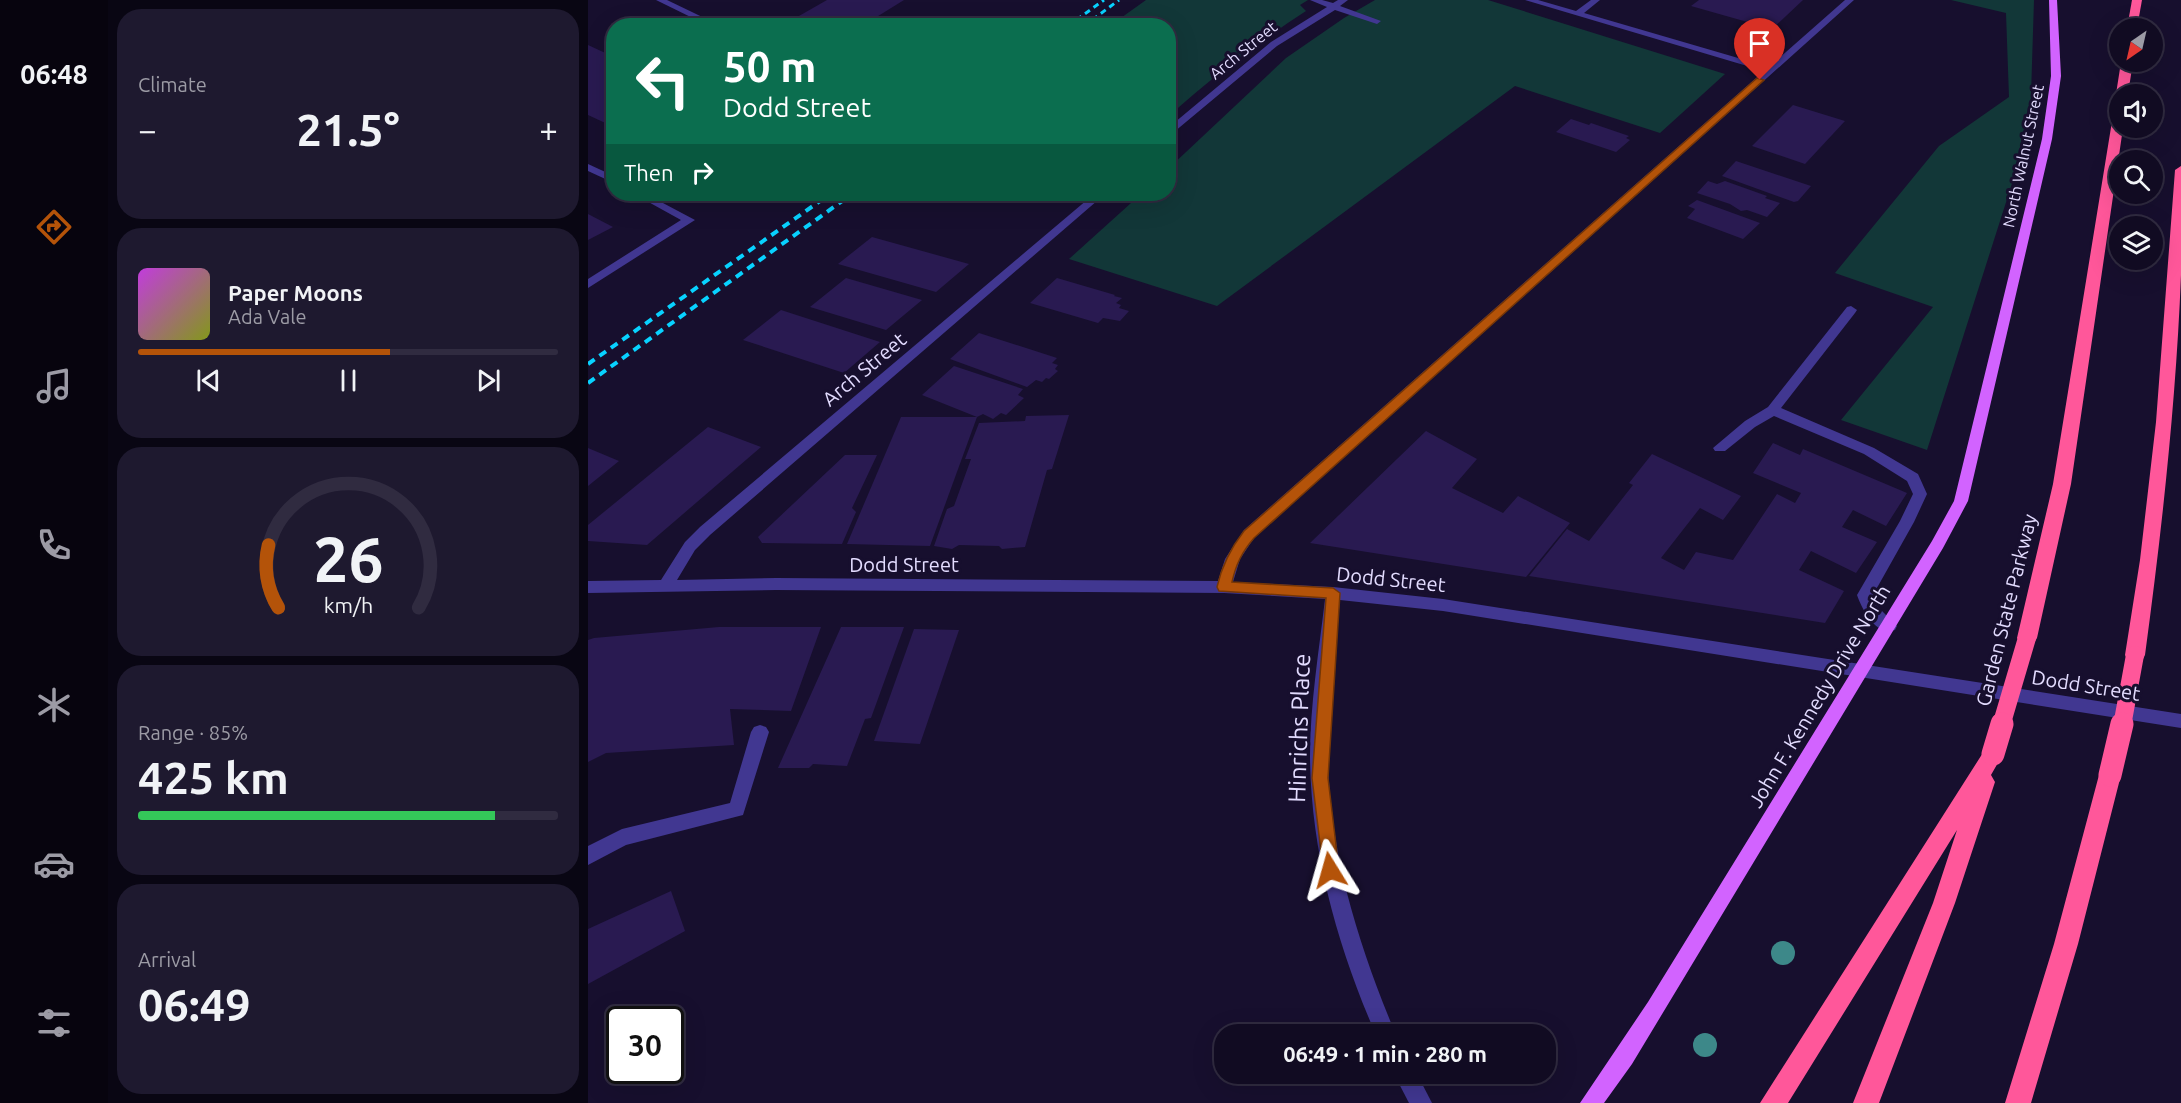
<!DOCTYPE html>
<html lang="en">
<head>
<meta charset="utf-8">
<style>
  :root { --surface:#110b22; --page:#1e192f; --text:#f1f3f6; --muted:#9c9ba5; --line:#302b40; --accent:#b45309 }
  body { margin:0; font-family:Ubuntu,sans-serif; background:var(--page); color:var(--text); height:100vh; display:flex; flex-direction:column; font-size:22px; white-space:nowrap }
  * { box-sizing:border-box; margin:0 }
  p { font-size:20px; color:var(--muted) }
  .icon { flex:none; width:33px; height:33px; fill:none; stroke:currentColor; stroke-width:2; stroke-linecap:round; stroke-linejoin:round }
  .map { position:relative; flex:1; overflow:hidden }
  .drawer { display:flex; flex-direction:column; gap:9px; padding:9px; background:#090613; width:480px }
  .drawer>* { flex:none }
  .hud { position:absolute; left:18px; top:18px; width:570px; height:183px; border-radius:24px; box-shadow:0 6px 24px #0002,0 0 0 2px var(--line); background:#0b6e4f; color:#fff; overflow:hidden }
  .needle { width:39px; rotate:214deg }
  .tools { position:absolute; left:1521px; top:18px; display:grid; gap:12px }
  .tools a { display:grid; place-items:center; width:54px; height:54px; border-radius:50%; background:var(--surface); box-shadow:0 6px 24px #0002,0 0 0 2px var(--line); font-size:30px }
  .speed { position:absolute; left:18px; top:1006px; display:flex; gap:12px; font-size:30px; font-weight:700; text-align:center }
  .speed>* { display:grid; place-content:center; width:78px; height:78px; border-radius:50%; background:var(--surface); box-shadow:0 6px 24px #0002,0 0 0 2px var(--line); line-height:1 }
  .speed .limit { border:3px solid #111; border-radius:9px; background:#fff; color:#111 }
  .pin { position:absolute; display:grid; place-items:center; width:51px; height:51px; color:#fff; margin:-62px -26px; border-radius:50% 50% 50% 0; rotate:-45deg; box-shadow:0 0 6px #0007 }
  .pin .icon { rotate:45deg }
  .me { position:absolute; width:66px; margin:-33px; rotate:352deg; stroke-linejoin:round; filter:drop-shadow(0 0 4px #0008) }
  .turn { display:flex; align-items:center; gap:21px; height:126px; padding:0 18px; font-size:27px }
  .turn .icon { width:78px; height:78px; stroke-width:2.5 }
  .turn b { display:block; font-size:42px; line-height:51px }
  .then { display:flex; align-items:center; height:57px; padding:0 18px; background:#0003; gap:12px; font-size:22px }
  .big { font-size:45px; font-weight:600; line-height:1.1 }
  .drawer .tile { flex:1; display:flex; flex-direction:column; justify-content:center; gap:9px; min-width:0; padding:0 21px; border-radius:24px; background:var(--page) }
  .drawer .dial { align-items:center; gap:0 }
  .dial svg { height:156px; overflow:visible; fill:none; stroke:var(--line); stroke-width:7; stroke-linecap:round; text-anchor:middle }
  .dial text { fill:var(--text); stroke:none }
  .song { display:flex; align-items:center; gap:18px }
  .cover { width:72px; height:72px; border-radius:9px; background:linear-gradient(135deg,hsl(290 70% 55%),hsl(70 70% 35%)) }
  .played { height:6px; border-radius:3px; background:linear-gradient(90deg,var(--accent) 60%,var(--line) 60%) }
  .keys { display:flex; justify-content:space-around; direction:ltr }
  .heat { display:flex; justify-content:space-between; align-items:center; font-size:33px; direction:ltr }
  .charge { height:9px; border-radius:4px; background:linear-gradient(90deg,#34c759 85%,var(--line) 0) }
  .trip { position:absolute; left:626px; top:1024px; width:342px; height:60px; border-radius:24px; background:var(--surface); box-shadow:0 6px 24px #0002,0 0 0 2px var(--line); font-weight:600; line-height:60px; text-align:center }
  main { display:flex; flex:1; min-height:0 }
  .dock { display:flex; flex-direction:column; width:108px; justify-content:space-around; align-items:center; background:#07040e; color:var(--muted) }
  .dock .icon { width:42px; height:42px }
  .dock .active { color:var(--accent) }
  .dock b { font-size:27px; color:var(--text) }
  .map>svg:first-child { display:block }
  .green { fill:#123738 }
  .building { fill:#291a51 }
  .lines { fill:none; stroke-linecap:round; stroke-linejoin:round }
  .minor { fill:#413791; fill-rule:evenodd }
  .major { fill:#d263ff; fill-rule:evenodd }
  .highway { fill:#ff579a; fill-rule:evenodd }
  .rail-far1 { stroke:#08d2ff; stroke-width:3; stroke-dasharray:6 4.5; stroke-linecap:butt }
  .rail { stroke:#08d2ff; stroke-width:4; stroke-dasharray:8 6; stroke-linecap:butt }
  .highway-bridge-far1 { stroke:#ff579a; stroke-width:18 }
  .highway-bridge { stroke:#ff579a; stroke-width:23 }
  .tree { fill:#3d8889 }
  .route { fill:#b45309; stroke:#753606; stroke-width:1.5 }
  .labels { text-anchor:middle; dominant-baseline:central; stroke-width:6; stroke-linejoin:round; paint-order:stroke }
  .far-street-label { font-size:16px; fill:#e3dcff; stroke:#170f2e }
  .street-label { font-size:20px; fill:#e3dcff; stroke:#170f2e }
  .near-street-label { font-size:24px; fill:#e3dcff; stroke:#170f2e }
</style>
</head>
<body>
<main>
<nav class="dock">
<b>06:48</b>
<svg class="icon active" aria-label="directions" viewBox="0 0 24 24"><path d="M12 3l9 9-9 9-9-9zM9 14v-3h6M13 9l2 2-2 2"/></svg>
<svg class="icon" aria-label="music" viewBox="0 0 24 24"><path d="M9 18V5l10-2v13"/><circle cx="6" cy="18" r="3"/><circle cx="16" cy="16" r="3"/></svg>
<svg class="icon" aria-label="phone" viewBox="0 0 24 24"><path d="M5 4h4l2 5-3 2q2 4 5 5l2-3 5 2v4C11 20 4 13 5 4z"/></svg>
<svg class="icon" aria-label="climate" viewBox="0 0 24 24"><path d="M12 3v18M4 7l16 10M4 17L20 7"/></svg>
<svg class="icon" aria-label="car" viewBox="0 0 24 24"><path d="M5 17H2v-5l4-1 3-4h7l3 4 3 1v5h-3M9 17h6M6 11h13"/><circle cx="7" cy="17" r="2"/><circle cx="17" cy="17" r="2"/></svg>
<svg class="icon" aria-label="filters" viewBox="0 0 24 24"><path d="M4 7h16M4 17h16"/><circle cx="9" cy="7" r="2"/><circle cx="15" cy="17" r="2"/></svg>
</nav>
<section class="drawer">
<div class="tile"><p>Climate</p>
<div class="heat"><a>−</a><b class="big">21.5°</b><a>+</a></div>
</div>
<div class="tile">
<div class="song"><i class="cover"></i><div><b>Paper Moons</b><p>Ada Vale</p></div></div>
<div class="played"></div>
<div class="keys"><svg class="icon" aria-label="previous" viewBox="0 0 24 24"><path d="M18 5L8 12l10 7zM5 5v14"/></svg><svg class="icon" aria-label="pause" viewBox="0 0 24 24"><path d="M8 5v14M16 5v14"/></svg><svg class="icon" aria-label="next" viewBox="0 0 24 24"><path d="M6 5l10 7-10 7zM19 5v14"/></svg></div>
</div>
<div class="tile dial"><svg viewBox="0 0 100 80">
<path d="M14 69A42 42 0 1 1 86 69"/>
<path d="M14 69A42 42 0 0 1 9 37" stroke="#b45309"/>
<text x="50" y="56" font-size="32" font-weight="700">26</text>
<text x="50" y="72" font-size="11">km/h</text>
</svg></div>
<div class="tile"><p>Range · 85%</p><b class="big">425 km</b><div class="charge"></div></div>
<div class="tile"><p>Arrival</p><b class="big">06:49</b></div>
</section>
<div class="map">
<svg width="1593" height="1103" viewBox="0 0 1593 1103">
  <rect width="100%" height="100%" fill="#170f2e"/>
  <!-- green -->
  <g class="green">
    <path d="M558 0H720L712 5 718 11C669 43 624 77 581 116L580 26 523 25Z"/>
    <path d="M787 0H900L1137 74 1072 133 927 86 629 306 481 259 553 194H580L581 168 698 58 756 18Z"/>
    <path d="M1363 0H1446L1442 127 1339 450 1253 420 1345 307 1247 273 1351 146 1421 97 1418 13Z"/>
  </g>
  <!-- building -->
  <g class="building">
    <path d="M239 0H316L274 26H255L211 16Z"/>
    <path d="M1111 0H1215L1184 29 1103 6Z"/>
    <path d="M0 45 26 57V127L0 115Z"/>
    <path d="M1205 105 1257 121 1217 164 1164 146Z"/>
    <path d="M983 119 1001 125 1003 123 1041 136 1038 138 1042 140 1028 152 968 132Z"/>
    <path d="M1148 161 1223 186 1210 201 1206 202 1134 176Z"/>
    <path d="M1120 181 1129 184 1137 181 1179 196 1177 198 1192 203 1179 217 1159 210 1153 211 1142 204 1109 193Z"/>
    <path d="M1109 200 1172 223 1155 239 1099 218 1107 209 1100 206Z"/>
    <path d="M0 214 25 227 0 240Z"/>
    <path d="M284 237 381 264 348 292 250 264Z"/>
    <path d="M258 278 334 300 298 330 222 307Z"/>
    <path d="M469 278 527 295 526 296 534 298 528 303 533 305 531 308 541 311 532 321 515 318 510 323 442 303Z"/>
    <path d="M193 310 292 342 256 373 155 340Z"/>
    <path d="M391 333 469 358 464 363 470 365 467 369 470 371 461 379 458 378 454 382 448 380 439 387 362 359Z"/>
    <path d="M366 366 435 389 430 395 436 398 418 415 413 413 405 419 395 414 389 417 334 395Z"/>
    <path d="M481 415 464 469 459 470 437 547 414 549 411 546 371 545 364 549 346 546 359 509 366 506 383 459H377L391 423 437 421 438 416Z"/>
    <path d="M313 417H389L342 546 259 544Z"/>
    <path d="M120 427 173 447 59 545 0 541V525Z"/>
    <path d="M838 431 889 459 864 488 915 513 930 496 982 523 938 577 722 543Z"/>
    <path d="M1185 443 1212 455 1215 449 1319 493 1298 526 1265 510 1254 527 1289 542 1268 573 1223 551 1211 570 1256 591 1237 623 941 576 979 529 1001 541 1045 485 1041 483 1064 454 1153 496 1135 520 1112 508 1073 558 1096 570 1108 552 1145 560 1189 494 1207 503 1213 493 1165 473Z"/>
    <path d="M0 448 31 461 0 486Z"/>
    <path d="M257 455H289L264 508 268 512 254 544 174 543 170 537Z"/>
    <path d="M131 627H233L203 711 142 709 146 745 18 753 0 762V640L6 638Z"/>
    <path d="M253 627H316L283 718 277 719 259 766 225 764 221 768H190Z"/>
    <path d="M326 629 371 630 332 744 286 741Z"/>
    <path d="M83 891 97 931 0 984V929Z"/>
  </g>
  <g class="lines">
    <!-- minor -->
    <g class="minor">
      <path d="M68 0H79L133 26H121Z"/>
      <path d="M722 0H734L745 3 750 0H760L752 6 793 21 789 24 747 10 689 46 580 137V128L683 42 739 7Z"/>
      <path d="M937 0H950L988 11 1003 0H1012L996 13 1181 67 1257 0H1266L666 538 652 559 645 582 745 587 855 599 1593 714V728L855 611 752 600C747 652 739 706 740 759 742 856 771 946 808 1035H788C750 947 723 854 722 757 722 704 731 651 737 599L636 593 188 590 0 593V581L73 580 97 542 112 527 506 194H517L122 535 107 550 89 580 188 578 630 581 637 559 656 530 1176 71Z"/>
      <path d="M0 164 26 176V183L0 171Z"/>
      <path d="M46 194H58L107 220 0 288V279L93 220Z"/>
      <path d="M1263 306 1269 310 1267 313 1193 408 1286 448 1330 474 1339 494 1326 522 1285 595 1289 606 1309 626 1307 630C1288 637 1274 609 1269 595L1312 521 1325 494 1319 481 1276 454 1186 416 1167 427 1137 451H1127L1125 448 1157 421 1180 407 1259 307Z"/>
      <path d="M172 725 178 727 181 732 155 815 38 845 0 865V846L34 829 142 803 163 732 166 727Z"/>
      <path d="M806 1074H829L844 1103H821Z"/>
    </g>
    <!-- major -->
    <path class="major" d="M1461 0H1469L1473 76 1464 139 1380 501 1355 548 1044 1064 1016 1103H992L1060 1002 1344 541 1366 501 1454 139 1463 76Z"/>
    <!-- highway -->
    <g class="highway">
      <path d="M1544 0H1554L1549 28H1539Z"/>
      <path d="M1533 62H1545L1540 94H1532V97L1528 94Z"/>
      <path d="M1532 106V128H1535L1483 484 1449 638 1446 643 1439 646 1432 643 1429 638 1465 484 1526 109Z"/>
      <path d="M1593 166C1593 202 1593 239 1593 275 1588 402 1574 529 1557 655L1554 661 1547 663 1540 661 1537 655 1552 560 1568 422 1587 170Z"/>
      <path d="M1405 745 1412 748 1415 754 1403 775 1407 782 1367 903 1291 1103H1265L1345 903 1369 830 1200 1103H1172L1398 748Z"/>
      <path d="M1522 766 1529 768 1533 775 1490 944 1443 1103H1417L1466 944 1511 775 1515 768Z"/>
    </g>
    <!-- rail-far1 -->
    <g class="rail-far1">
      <path d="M480 26 516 0"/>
      <path d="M496 26 531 0"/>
    </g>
    <!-- rail -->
    <g class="rail">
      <path d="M0 364 242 194"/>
      <path d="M0 383 264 194"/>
    </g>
    <!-- highway-bridge-far1 -->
    <g class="highway-bridge-far1">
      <path d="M1413 726 1439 638"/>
      <path d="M1534 726 1547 655"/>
    </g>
    <!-- highway-bridge -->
    <g class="highway-bridge">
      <path d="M1405 754 1414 724"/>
      <path d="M1522 775 1534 724"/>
    </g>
  </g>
  <!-- trees -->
  <g class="tree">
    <circle cx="1195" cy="953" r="12"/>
    <circle cx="1117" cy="1045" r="12"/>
  </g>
  <!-- route -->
  <path class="route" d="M1169 78 1176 80 666 538C654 552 648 564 644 582L745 588 752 593 740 778 751 870 748 876 742 879 736 876 724 778 738 598 631 591 629 587C634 565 642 549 656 531Z"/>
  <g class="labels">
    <!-- far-street labels -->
    <g class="far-street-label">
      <text transform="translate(655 50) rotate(-39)">Arch Street</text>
      <text transform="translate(1435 156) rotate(-78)">North Walnut Street</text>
    </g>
    <!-- street labels -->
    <g class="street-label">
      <text transform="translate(276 369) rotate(-40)">Arch Street</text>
      <text x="316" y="564">Dodd Street</text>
      <text transform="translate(803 579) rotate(6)">Dodd Street</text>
      <text transform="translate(1418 610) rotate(-76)">Garden State Parkway</text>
      <text transform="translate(1498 685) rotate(9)">Dodd Street</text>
      <text transform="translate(1231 696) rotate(-59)">John F. Kennedy Drive North</text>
    </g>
    <!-- near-street labels -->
    <g class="near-street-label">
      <text transform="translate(711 728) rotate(-88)">Hinrichs Place</text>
    </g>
  </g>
</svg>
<div class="tools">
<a><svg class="needle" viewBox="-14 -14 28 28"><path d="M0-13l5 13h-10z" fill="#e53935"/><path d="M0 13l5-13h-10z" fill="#9c9ba5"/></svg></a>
<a><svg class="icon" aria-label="sound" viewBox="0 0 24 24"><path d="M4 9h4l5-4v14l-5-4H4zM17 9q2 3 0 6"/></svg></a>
<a><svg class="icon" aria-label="search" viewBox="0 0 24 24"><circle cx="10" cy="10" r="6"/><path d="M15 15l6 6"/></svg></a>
<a><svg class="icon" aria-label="layers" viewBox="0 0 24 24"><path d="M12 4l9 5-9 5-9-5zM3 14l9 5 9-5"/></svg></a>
</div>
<div class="speed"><div class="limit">30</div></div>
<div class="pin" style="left:1172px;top:80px;background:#d93025"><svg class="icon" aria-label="arrive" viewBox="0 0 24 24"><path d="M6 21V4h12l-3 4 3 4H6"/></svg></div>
<svg class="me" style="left:742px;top:870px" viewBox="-20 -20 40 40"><path d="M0-17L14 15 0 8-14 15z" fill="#b45309" stroke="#fff" stroke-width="4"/></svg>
<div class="trip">06:49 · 1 min · 280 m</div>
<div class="hud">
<div class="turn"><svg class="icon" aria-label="left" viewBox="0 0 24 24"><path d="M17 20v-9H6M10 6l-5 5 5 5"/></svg><div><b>50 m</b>Dodd Street</div></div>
<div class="then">Then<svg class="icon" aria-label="right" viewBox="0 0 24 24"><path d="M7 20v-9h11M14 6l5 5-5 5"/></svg></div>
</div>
</div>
</main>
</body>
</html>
